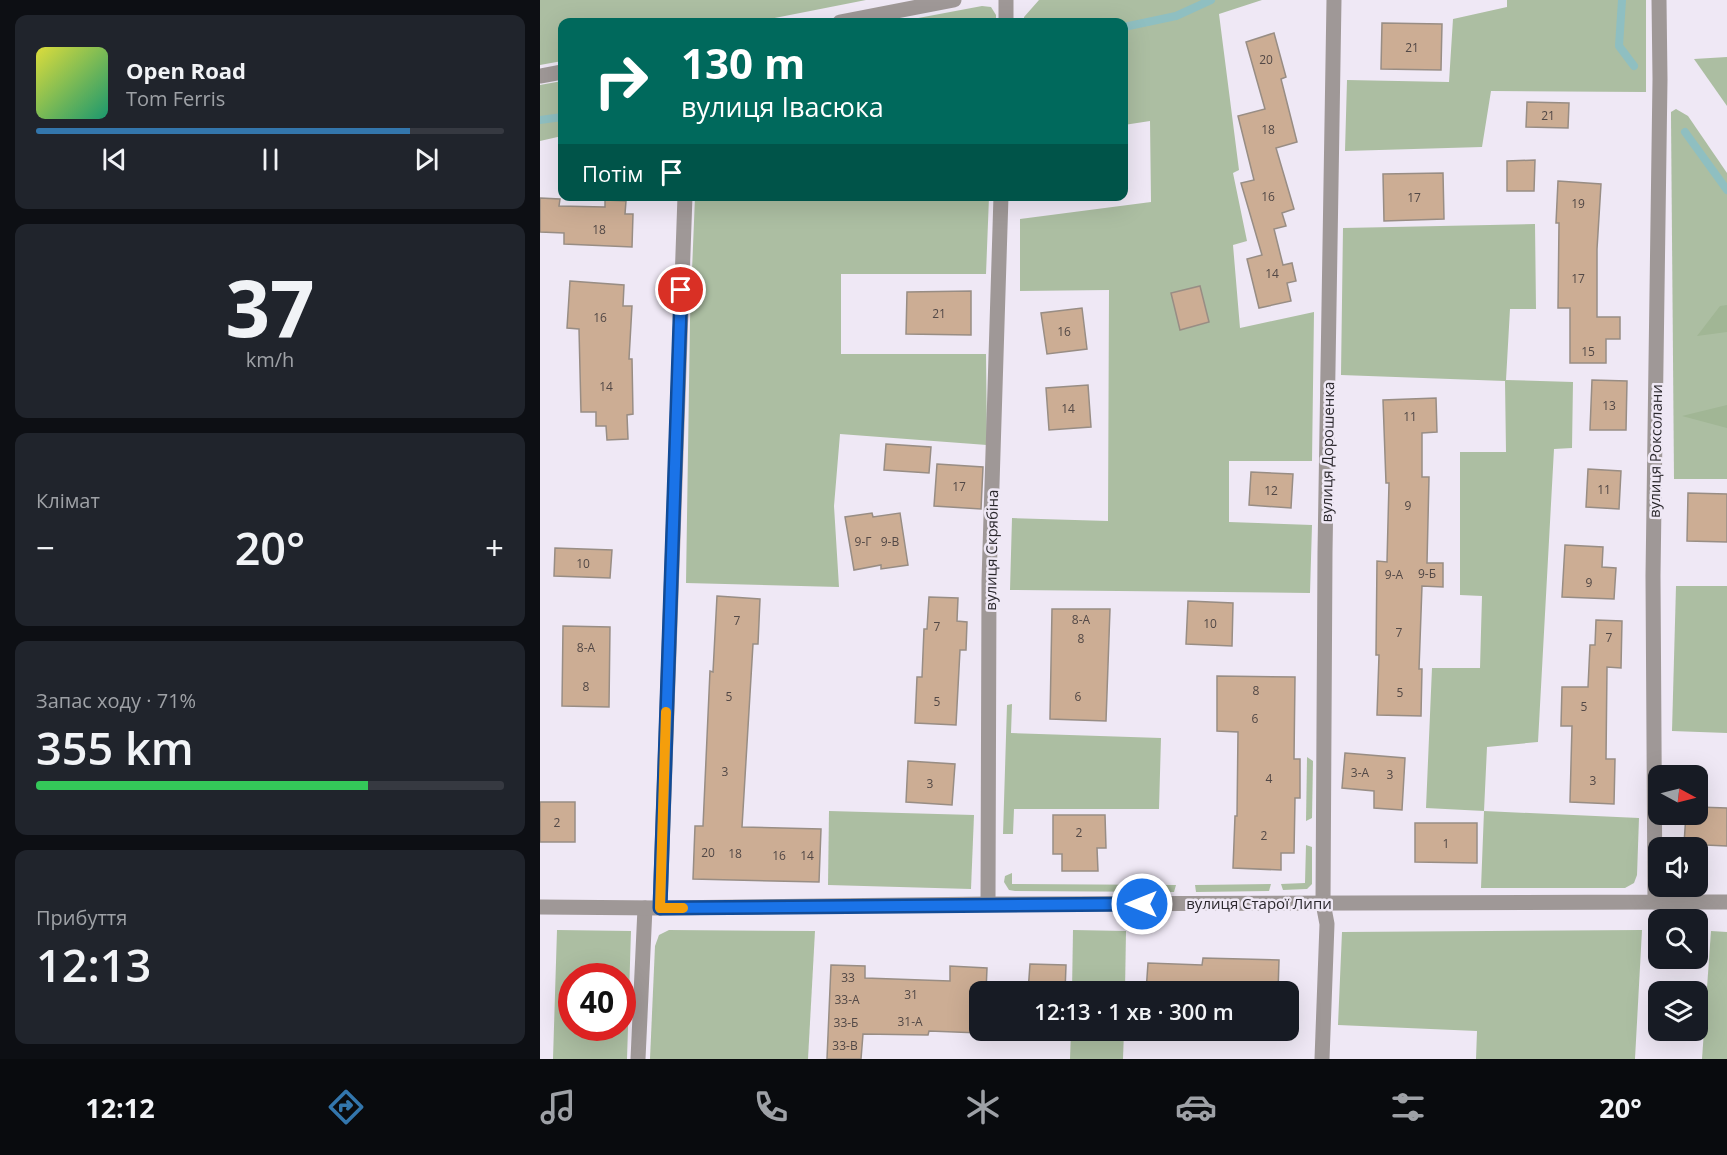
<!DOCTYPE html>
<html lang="uk">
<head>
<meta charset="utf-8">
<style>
  :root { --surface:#171b24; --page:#20242c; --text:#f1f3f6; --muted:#9ea1a6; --line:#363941; --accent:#3376ac }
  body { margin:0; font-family:"Open Sans",sans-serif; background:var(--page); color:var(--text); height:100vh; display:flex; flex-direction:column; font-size:22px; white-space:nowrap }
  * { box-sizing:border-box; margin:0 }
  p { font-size:20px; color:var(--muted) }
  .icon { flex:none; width:33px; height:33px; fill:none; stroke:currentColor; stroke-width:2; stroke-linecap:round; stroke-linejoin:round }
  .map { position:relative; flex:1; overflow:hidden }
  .details { display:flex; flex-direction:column; gap:15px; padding:15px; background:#0d0f14; width:540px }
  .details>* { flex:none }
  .top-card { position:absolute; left:18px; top:18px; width:570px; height:183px; border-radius:12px; box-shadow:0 6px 24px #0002; background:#00695c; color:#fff; overflow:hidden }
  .needle { width:39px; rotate:97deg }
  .controls { position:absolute; left:1108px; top:765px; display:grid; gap:12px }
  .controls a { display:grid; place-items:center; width:60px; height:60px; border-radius:12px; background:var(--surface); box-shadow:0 6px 24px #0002; font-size:30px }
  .speed { position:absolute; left:18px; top:963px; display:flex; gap:12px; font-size:30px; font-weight:700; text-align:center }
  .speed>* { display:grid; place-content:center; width:78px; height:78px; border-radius:50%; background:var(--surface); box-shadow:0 6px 24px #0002; line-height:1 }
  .speed .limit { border:9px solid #d22; background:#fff; color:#111 }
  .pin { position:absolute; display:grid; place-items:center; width:51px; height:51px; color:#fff; margin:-26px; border:3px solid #fff; border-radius:50%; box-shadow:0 2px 6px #0007 }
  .me { position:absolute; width:66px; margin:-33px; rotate:270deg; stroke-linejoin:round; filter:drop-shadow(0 0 4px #0008) }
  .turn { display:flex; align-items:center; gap:21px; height:126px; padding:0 24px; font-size:27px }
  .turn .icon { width:78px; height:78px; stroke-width:2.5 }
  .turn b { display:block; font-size:42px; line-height:51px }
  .then { display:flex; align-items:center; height:57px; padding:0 24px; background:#0003; gap:12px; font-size:22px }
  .big { font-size:45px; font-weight:600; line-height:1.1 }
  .details .tile { flex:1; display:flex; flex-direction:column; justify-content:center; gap:9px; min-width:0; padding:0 21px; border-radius:12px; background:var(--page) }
  .details .dial { align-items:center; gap:0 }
  .dial b { font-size:78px; line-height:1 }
  .song { display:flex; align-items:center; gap:18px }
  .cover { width:72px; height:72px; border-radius:9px; background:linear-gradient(135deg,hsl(60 70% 55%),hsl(160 70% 35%)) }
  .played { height:6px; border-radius:3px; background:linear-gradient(90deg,var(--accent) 80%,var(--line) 80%) }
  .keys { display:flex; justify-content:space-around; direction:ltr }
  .heat { display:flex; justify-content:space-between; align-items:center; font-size:33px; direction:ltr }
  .charge { height:9px; border-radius:4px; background:linear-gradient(90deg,#34c759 71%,var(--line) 0) }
  .trip { position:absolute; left:429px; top:981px; width:330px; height:60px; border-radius:12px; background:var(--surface); box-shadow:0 6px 24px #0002; font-weight:600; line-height:60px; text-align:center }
  .tabs { display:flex; height:96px; justify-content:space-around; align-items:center; background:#090b0e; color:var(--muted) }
  .tabs .icon { width:42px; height:42px }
  .tabs .current { color:var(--accent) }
  .tabs b { font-size:27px; color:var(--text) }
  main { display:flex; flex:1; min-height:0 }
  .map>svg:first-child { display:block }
  .green { fill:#acbea2; fill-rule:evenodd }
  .forest { fill:#a1b695 }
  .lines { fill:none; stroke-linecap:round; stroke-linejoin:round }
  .stream { stroke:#8fbfc1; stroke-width:8 }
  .building { fill:#ccad94; stroke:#988d84; stroke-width:1.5 }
  .minor { stroke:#9f9897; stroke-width:15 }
  .tertiary { stroke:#9f9897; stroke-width:15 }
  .route-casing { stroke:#114b97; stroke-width:15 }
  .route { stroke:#1a73e8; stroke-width:10 }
  .slow { stroke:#f59e0b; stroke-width:10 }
  .labels { text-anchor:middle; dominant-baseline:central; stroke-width:5; stroke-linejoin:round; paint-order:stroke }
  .number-label { font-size:12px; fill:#524846 }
  .street-label { font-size:15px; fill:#2a272c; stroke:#efe8f5 }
</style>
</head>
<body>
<main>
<section class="details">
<div class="tile">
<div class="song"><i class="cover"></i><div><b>Open Road</b><p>Tom Ferris</p></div></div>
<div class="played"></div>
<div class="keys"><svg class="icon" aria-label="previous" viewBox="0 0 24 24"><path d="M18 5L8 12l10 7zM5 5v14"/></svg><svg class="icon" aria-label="pause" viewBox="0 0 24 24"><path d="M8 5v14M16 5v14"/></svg><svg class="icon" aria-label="next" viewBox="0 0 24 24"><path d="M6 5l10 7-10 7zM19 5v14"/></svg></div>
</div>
<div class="tile dial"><b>37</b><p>km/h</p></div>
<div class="tile"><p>Клімат</p>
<div class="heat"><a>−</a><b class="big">20°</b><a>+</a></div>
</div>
<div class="tile"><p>Запас ходу · 71%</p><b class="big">355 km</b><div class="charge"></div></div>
<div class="tile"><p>Прибуття</p><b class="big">12:13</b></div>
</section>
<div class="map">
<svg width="1187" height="1059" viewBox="0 0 1187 1059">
  <rect width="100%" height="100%" fill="#efe8f5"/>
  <!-- green -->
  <g class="green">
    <path d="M0 0H326L214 22H22V61L0 65Z"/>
    <path d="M499 0H722L679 14 699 170 693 173 707 241 693 245 700 328 774 312 772 461H689V522L772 525 770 593 470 590 472 518 568 521 569 290 480 291V219L611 202 610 121 584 125V22H484V17Z"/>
    <path d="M967 0H1106V92L951 91 942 147 805 151 807 80 909 82 913 19 967 7Z"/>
    <path d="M442 6 451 7 456 15V22H357Z"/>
    <path d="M1187 57V106L1154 59Z"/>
    <path d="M22 81V136L0 141V85Z"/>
    <path d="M1136 109 1148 116 1187 173V479H1134L1131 117V112Z"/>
    <path d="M155 197H449L446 274H301V354H446L447 445 300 434 294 506 299 587 146 583 150 320Z"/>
    <path d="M995 224 996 309H970L966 380 1033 382 1032 448 1014 449 998 742 947 747 944 811 1099 818 1097 875 1094 883 1085 888H941L944 811 886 808 892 668H940L942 596 920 595V452H966L965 381 801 375 803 228Z"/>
    <path d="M1136 586H1187V733L1132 731Z"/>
    <path d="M472 704 471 733 621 738 619 809H474L473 834H463L467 705Z"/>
    <path d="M767 757 773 761 772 818 766 821Z"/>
    <path d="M289 811 434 815 431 889 288 885Z"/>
    <path d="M766 845 772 847V884L767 889 743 890 741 884 765 883Z"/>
    <path d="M472 873V884L636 885 634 892 475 891 469 890 464 882 465 876Z"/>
    <path d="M731 884 729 891 656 892 655 885Z"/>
    <path d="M17 930 91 931 87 1059H13ZM32 976H82V1028H32Z"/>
    <path d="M129 930 275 931 268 1059H110L115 946 119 935Z"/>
    <path d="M533 930 586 931 585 991H532Z"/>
    <path d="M1102 930 1095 1059H936L937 1031 798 1025 802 932Z"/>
    <path d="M1171 931 1187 932V1059H1162Z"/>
    <path d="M531 1031H584L583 1059H530Z"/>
  </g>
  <!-- forest -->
  <g class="forest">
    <path d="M1187 305V332L1157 336 1180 306Z"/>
    <path d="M1187 405V428L1142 416Z"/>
  </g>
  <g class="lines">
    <!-- stream -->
    <g class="stream">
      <path d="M1082 0 1079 46 1094 66"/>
      <path d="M584 27 636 16 671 0"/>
      <path d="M0 120 22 117"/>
      <path d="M1145 132 1187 190"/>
    </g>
  </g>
  <!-- building -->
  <g class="building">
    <path d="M842 23 902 24 901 70 841 69Z"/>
    <path d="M734 33 746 77 741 79 757 142 736 148 754 209 742 213 746 226 734 229 743 265 752 263 756 281 747 283 751 301 719 308 707 259 722 255 701 183 714 180 698 116 725 109 706 42Z"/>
    <path d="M987 102 1029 103 1028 128 986 127Z"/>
    <path d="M995 160 994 191H967V161Z"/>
    <path d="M903 173 904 219 844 221 843 174Z"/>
    <path d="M1018 181 1061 184 1057 249V317H1080V339H1066V363H1030V308H1018L1019 223H1016Z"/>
    <path d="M0 198 20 199 19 206 65 207V200L86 201 85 214H93L92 247 24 244V233L0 232Z"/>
    <path d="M30 281 84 285 83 306H92L89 359H92L93 414 87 415 88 439 67 440 66 426H56V412H41L39 329 27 328Z"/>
    <path d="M660 286 669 322 640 330 631 293Z"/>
    <path d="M431 291V335L366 334 367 292Z"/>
    <path d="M542 308 547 349 507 354 501 313Z"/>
    <path d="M1052 380 1087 381 1086 430H1050Z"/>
    <path d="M548 385 551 427 509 430 506 388Z"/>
    <path d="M896 398 897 432 882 433V477H889L887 563H903V587L882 586 879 669H882L881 716 837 715 839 655H836L837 561 847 562 849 483H846L843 400Z"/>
    <path d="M346 444 391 447 389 473 344 470Z"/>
    <path d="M397 464 443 467 441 509 394 506Z"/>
    <path d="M1048 469 1081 471 1079 509 1046 507Z"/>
    <path d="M711 472 753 474 751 508 709 505Z"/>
    <path d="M1148 493 1187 494V542L1147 541Z"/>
    <path d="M332 513 333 517 360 513 368 565 341 569V565L314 570 305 517Z"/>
    <path d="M1025 545 1063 547 1062 567 1076 568 1074 599 1022 597Z"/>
    <path d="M15 548 72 550 70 578 14 576Z"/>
    <path d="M177 596 220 599 218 644H213L202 827 281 829 279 882 153 879 155 826H163L170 671 173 672Z"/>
    <path d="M389 597 418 598 417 621 427 622 426 650H420L416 725 375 723 377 677H382L384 629H387Z"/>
    <path d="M648 601 693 603 692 646 646 644Z"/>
    <path d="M512 609H570L566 721 510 719Z"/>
    <path d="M1056 620 1082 621 1081 668 1067 667 1066 759H1075L1074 804 1030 802 1032 726H1021L1022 687H1048L1050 645H1055Z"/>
    <path d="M23 626 70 627 69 707 22 706Z"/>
    <path d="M677 676 755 677 754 759H760V798H755L754 853H741V870L693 868 695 816H697L698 732 677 731Z"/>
    <path d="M805 753 865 758 862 810 834 808V791L802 788Z"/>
    <path d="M368 761 415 764 412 805 366 802Z"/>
    <rect x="0" y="802" width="35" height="40"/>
    <path d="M1158 807 1187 808V846L1144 844 1146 814H1158Z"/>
    <path d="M513 815H565L566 848H557L558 871H522V854H513Z"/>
    <path d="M875 823H937V863L875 862Z"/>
    <path d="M663 958 739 960 738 992H606L608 963 662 965Z"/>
    <path d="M490 964 526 965 525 992H488Z"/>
    <path d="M291 965 325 966V978L410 981V966L447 968 446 992H440V1033L389 1031 388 1035 323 1034 321 1059H287Z"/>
  </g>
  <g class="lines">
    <!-- minor -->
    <g class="minor">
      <path d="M466 0V22"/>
      <path d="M300 22 414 0"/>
      <path d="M0 76 22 72"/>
      <path d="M1115 902H1187"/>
      <path d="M448 904 449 581 461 196"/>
      <path d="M120 908 145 196"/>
      <path d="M98 1059 105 908"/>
      <path d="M782 1059 787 924 783 903 785 552 794 0"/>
    </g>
    <!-- tertiary -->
    <path class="tertiary" d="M0 907 120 908 448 904 1115 902 1113 576 1120 79 1119 0"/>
  </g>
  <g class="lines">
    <defs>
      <path id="route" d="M141 290 120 908 602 904"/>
    </defs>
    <!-- route casing -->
    <use href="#route" class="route-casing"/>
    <!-- route -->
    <use href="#route" class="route"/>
    <!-- slow -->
    <path class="slow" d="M126 712 120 908H143"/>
  </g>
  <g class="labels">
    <!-- number labels -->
    <g class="number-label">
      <text x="872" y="47">21</text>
      <text x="726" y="59">20</text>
      <text x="1008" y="115">21</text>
      <text x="728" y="129">18</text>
      <text x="728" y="196">16</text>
      <text x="874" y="197">17</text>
      <text x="1038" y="203">19</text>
      <text x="59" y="229">18</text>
      <text x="732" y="273">14</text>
      <text x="1038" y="278">17</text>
      <text x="399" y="313">21</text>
      <text x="60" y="317">16</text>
      <text x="524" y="331">16</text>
      <text x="1048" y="351">15</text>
      <text x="66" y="386">14</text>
      <text x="1069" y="405">13</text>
      <text x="528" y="408">14</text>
      <text x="870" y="416">11</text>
      <text x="419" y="486">17</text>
      <text x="1064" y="489">11</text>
      <text x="731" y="490">12</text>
      <text x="868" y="505">9</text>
      <text x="323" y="541">9-Г</text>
      <text x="350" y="541">9-В</text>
      <text x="43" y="563">10</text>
      <text x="887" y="573">9-Б</text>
      <text x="854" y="574">9-А</text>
      <text x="1049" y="582">9</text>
      <text x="541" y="619">8-А</text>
      <text x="197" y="620">7</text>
      <text x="670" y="623">10</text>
      <text x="397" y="626">7</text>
      <text x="859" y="632">7</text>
      <text x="1069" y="637">7</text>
      <text x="541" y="638">8</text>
      <text x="46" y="647">8-А</text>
      <text x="46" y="686">8</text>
      <text x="716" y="690">8</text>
      <text x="860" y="692">5</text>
      <text x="189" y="696">5</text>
      <text x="538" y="696">6</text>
      <text x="397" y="701">5</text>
      <text x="1044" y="706">5</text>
      <text x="715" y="718">6</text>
      <text x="185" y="771">3</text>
      <text x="820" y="772">3-А</text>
      <text x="850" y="774">3</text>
      <text x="729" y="778">4</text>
      <text x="1053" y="780">3</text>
      <text x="390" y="783">3</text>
      <text x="17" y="822">2</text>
      <text x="539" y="832">2</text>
      <text x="724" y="835">2</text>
      <text x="906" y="843">1</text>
      <text x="168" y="852">20</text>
      <text x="195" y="853">18</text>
      <text x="239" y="855">16</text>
      <text x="267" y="855">14</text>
      <text x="308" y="977">33</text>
      <text x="371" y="994">31</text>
      <text x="307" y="999">33-А</text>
      <text x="370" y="1021">31-А</text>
      <text x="306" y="1022">33-Б</text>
      <text x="305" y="1045">33-В</text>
    </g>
    <!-- street labels -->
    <g class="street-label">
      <text transform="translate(1115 451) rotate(-89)">вулиця Роксолани</text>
      <text transform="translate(787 452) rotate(-89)">вулиця Дорошенка</text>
      <text transform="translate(451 550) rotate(-89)">вулиця Скрябіна</text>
      <text x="719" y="903">вулиця Старої Липи</text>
    </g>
  </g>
</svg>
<div class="controls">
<a><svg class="needle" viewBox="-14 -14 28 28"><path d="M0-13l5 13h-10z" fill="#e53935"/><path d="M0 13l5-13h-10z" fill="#9ea1a6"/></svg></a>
<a><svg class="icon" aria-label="sound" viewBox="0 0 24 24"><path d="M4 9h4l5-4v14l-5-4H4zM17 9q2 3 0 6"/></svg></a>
<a><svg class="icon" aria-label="search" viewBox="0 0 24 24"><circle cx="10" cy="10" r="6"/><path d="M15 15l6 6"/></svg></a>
<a><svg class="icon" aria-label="layers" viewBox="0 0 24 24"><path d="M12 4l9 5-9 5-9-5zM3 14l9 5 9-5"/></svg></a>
</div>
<div class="speed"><div class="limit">40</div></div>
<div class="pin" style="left:141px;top:290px;background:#d93025"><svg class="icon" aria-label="arrive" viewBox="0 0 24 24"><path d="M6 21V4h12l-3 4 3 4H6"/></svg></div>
<svg class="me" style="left:602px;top:904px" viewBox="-20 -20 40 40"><circle r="17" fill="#1a73e8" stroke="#fff" stroke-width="3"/><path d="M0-11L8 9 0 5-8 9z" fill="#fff"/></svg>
<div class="trip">12:13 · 1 хв · 300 m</div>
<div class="top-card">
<div class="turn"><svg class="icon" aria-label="right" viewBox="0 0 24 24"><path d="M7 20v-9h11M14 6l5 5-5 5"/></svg><div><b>130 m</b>вулиця Івасюка</div></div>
<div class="then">Потім<svg class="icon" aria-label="arrive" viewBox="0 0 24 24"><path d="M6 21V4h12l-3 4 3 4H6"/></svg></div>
</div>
</div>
</main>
<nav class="tabs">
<b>12:12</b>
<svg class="icon current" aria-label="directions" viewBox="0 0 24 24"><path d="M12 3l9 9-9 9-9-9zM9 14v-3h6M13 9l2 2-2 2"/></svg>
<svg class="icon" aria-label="music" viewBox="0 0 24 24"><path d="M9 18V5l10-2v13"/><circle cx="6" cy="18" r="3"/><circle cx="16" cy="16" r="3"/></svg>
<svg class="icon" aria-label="phone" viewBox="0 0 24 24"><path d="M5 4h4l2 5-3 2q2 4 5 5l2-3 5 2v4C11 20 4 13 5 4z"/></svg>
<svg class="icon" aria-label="climate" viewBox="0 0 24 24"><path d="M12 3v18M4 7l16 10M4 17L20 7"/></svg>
<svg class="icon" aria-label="car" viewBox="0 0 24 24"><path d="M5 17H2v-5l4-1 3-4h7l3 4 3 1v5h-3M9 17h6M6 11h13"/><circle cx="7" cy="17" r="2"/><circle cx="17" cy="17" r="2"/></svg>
<svg class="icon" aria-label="filters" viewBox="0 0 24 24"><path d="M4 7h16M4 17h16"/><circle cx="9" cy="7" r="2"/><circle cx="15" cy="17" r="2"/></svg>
<b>20°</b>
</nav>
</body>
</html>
